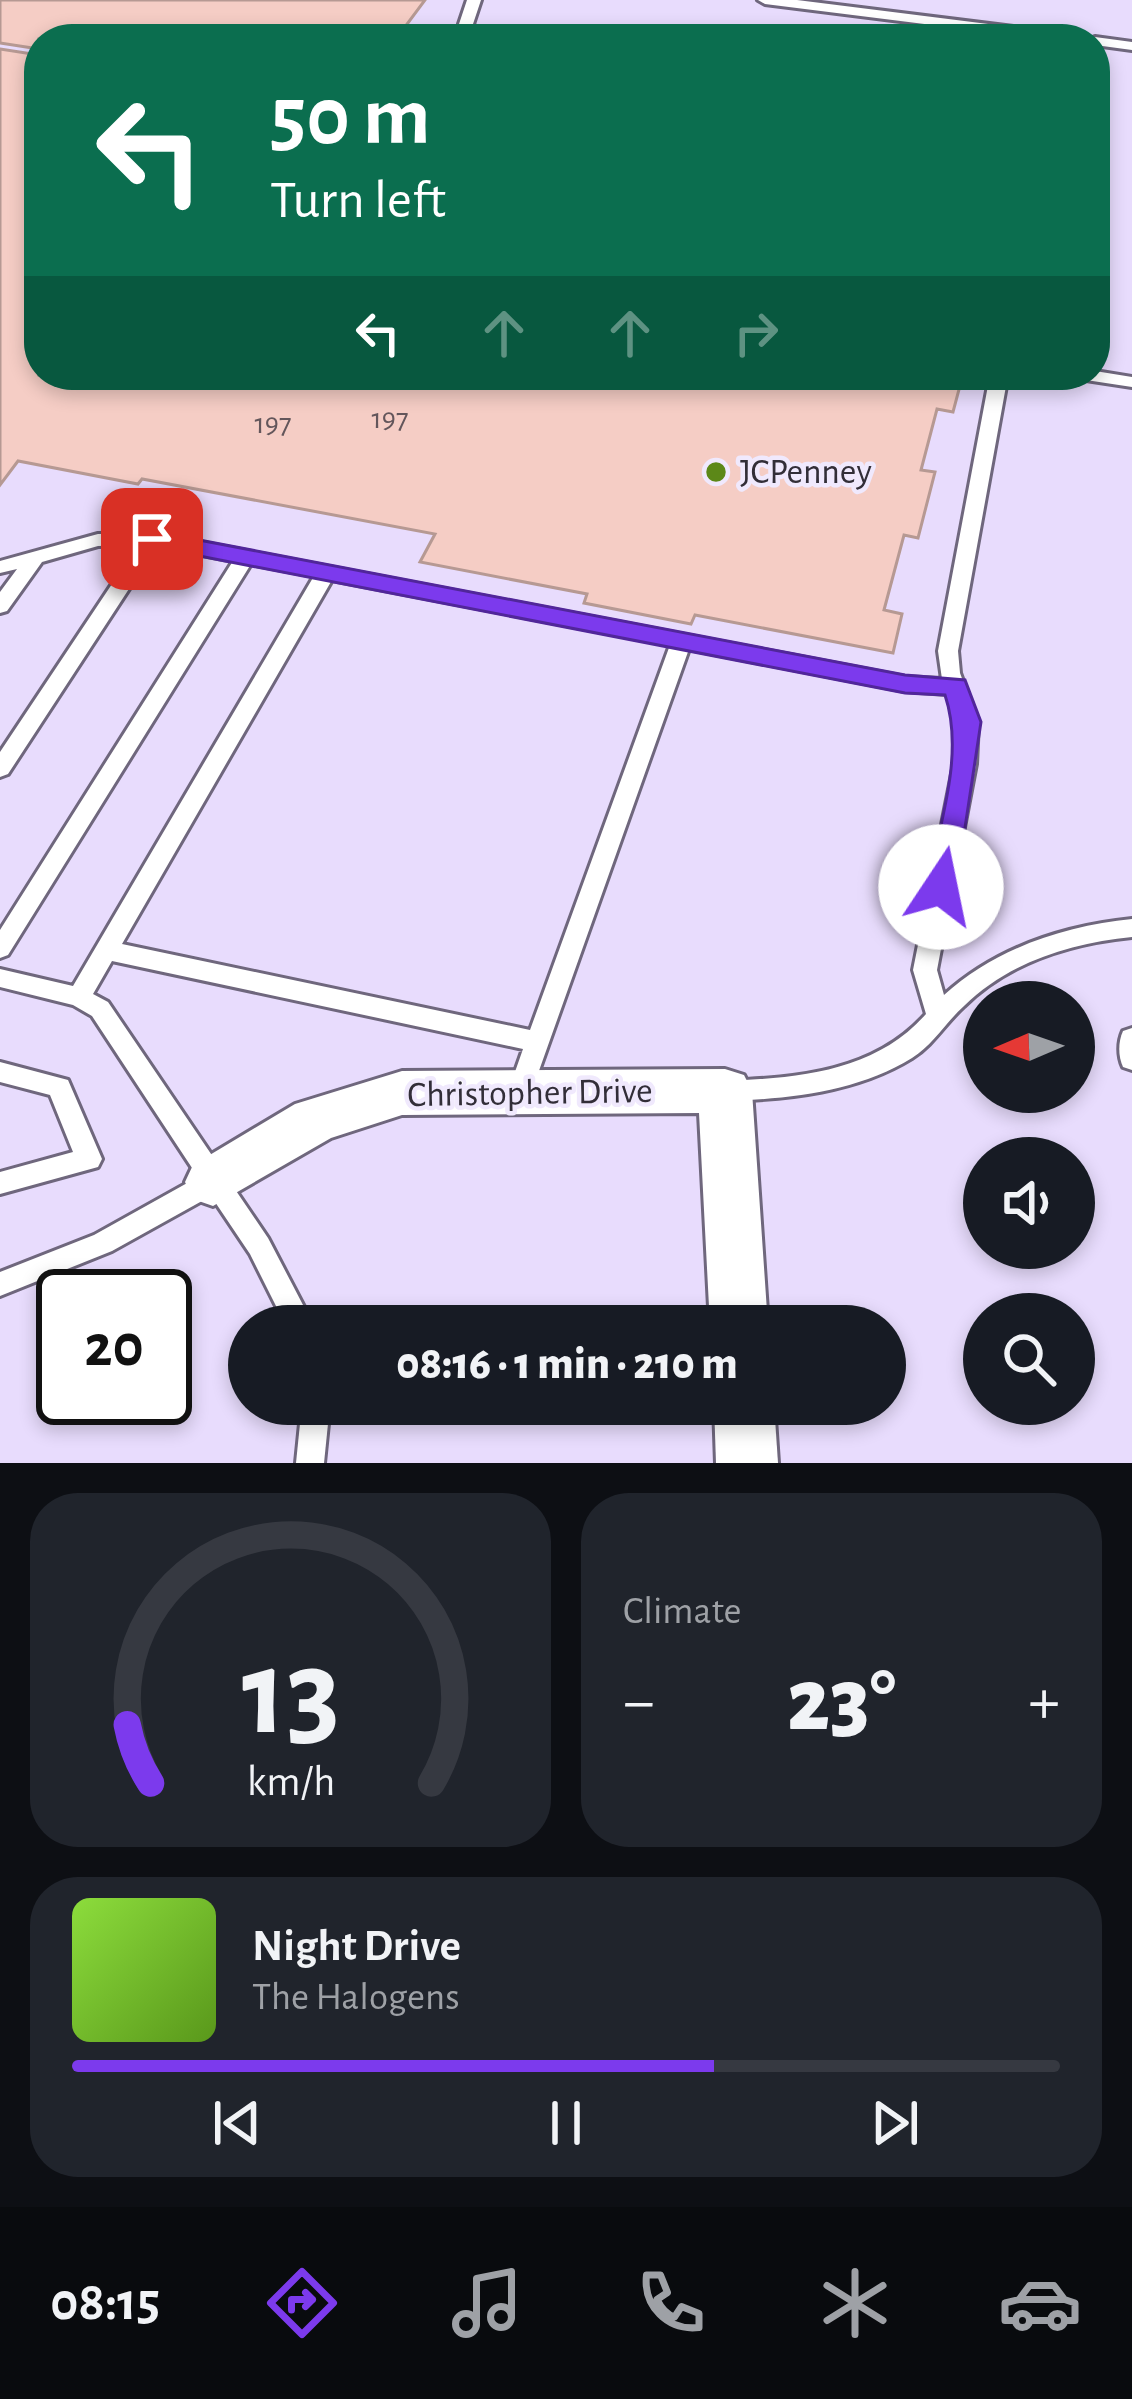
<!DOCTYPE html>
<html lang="en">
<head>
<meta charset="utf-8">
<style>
  :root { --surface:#171b24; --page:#20242c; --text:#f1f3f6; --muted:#9ea1a6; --line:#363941; --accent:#7c3aed }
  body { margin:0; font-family:"Alegreya Sans",sans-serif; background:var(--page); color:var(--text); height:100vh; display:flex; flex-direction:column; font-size:45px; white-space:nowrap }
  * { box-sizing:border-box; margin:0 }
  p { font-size:39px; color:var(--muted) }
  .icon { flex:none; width:66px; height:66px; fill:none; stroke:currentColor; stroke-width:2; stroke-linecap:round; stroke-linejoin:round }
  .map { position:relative; height:1463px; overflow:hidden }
  .panel { display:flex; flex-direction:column; gap:30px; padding:30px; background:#0d0f14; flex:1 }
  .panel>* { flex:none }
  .top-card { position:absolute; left:24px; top:24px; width:1086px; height:366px; border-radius:48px; box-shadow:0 6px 18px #0003; background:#0b6e4f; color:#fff; overflow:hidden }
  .needle { width:78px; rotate:268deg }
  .fabs { position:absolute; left:963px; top:981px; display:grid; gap:24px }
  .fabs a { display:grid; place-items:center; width:132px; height:132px; border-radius:50%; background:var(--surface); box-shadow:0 6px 18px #0003; font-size:60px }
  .speed { position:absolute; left:36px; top:1269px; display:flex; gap:24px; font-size:60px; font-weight:700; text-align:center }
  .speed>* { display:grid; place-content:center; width:156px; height:156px; border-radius:50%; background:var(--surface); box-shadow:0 6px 18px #0003; line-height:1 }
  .speed .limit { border:6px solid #111; border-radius:18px; background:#fff; color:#111 }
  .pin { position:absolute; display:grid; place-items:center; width:102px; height:102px; color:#fff; margin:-51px; border-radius:24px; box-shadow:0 6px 18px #0006 }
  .me { position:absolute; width:132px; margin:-66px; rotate:11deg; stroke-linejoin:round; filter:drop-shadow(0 0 9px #0008) }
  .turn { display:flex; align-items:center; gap:42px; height:252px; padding:0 48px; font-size:54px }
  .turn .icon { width:156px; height:156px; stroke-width:2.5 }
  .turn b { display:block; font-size:84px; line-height:102px }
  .lanes { display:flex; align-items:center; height:114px; padding:0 48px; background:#0003; justify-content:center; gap:60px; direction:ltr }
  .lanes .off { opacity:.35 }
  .big { font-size:90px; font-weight:800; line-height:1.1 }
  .panel .tile { flex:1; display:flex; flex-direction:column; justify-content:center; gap:18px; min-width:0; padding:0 42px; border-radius:48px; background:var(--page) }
  .panel .dial { align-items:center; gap:0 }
  .dial svg { height:312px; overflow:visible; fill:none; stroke:var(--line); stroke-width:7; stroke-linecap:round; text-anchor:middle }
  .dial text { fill:var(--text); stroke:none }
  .song { display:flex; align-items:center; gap:36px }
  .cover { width:144px; height:144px; border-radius:18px; background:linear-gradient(135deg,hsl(90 70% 55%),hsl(90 70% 35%)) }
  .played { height:12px; border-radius:6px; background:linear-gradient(90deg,var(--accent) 65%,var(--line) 65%) }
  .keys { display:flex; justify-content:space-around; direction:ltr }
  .heat { display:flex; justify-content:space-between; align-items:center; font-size:66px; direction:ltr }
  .panel .tiles { flex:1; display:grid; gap:30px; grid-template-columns:1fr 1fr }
  .tile:last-child { grid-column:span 2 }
  .trip { position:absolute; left:228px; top:1305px; width:678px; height:120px; border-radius:60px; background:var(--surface); box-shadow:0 6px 18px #0003; font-weight:800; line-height:120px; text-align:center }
  .tab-bar { display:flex; height:192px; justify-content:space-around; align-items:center; background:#090b0e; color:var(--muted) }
  .tab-bar .icon { width:84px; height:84px }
  .tab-bar .current { color:var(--accent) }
  .tab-bar b { font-size:54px; color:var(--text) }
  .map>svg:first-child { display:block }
  .built { fill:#e8dcfd; fill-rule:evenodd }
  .building { fill:#f5cdc5; stroke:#b69993; stroke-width:3 }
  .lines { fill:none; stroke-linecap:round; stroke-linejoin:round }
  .service-casing { stroke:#6f677d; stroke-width:6 }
  .minor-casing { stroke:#6f677d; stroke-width:6 }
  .service { fill:#fff; fill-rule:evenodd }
  .minor { fill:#fff; fill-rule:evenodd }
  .route { fill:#7c3aed; stroke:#51269a; stroke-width:3 }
  .poi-dot { fill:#5c8818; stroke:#f0e9fd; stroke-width:4.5 }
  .labels { text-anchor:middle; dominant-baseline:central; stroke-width:9; stroke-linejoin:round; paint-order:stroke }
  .number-label { font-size:30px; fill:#63565b }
  .poi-label { font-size:36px; fill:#322e38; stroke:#f0e9fd; text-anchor:start }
  .street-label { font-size:36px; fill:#322e38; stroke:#f0e9fd }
</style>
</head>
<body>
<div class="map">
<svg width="1132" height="1463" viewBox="0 0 1132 1463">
  <rect width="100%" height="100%" fill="#f0e9fd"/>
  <!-- built -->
  <path class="built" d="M0 0H1132V1463H0ZM39 39H1095V375H39ZM984 1002H1074V1092H984ZM984 1158H1074V1248H984ZM63 1296H165V1398H63ZM984 1314H1074V1404H984ZM249 1326H885V1404H249Z"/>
  <!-- building -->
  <g class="building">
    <path d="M0 0H425L396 39H39V49L0 43Z"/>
    <path d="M0 49 39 55V375H918L961 382 953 412 937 409 921 470 935 472 918 538 904 535 884 610 902 614 893 653 695 615 691 624 584 603 587 594 420 562 435 534 142 479 138 484 18 461 0 485Z"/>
    <path d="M130 1286H170L165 1318V1296H129Z"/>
    <path d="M112 1398H152L149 1421H108Z"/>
  </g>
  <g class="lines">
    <defs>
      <g id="service">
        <path d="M467 0H481L473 24 485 39H471L459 24Z"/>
        <path d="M758 0H797L1077 35 1084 39H1044L765 4Z"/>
        <path d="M1095 37 1132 42V50L1095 45V39H1090Z"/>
        <path d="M1095 371 1132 377V387L1086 380 1077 375H1095Z"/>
        <path d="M990 375H1008L958 651 960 673 978 722 976 764 937 970 944 995C996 948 1064 926 1132 919V937C1071 943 1009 962 964 1006 946 1022 933 1045 912 1058 857 1092 789 1099 725 1101L716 1098 713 1091 716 1084 725 1081C798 1078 875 1072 926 1014L913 970 954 764 958 722 947 694 905 691 689 649 530 1096 521 1099 512 1096 509 1089 523 1049 112 961 93 994 108 1002 268 1238 314 1326H286L250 1254 211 1196 112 1251 0 1296V1272L94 1235 198 1177 92 1016 73 1005 0 987V969L73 986 314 576 251 564 8 955 0 958V930L233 561 157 546 8 774 0 777V752L138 545 98 546 42 562 7 611 0 613V592L17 569 0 573V561L98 534 152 533 905 677 942 679 938 651ZM332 580 670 645 530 1030 122 944Z"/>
        <path d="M1132 1028V1070L1123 1067C1118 1056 1118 1042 1123 1031Z"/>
        <path d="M0 1062 68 1080 102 1159 98 1167 0 1194V1172L73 1152 50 1095 0 1082Z"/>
        <path d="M302 1404H330L324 1463H296Z"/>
      </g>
      <g id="minor">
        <path d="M725 1069 744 1075 752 1091 768 1326H710L699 1113 402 1115 331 1138 213 1206 193 1199 185 1182 193 1165 295 1104 402 1071Z"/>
        <path d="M714 1404H774L778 1463H716Z"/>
      </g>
    </defs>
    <!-- service casing -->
    <use href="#service" class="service-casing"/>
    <!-- minor casing -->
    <use href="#minor" class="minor-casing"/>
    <!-- service -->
    <use href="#service" class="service"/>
    <!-- minor -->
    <use href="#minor" class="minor"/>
  </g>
  <!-- route -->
  <path class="route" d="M152 531 905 675 965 680 981 722 956 887 941 898 927 887C939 826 965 755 945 695L905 693 143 545 139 539Z"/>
  <!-- markers -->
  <circle class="poi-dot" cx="716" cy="472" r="12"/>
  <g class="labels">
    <!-- number labels -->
    <g class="number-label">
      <text x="390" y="419">197</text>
      <text x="273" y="424">197</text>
    </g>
    <!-- poi labels -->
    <g class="poi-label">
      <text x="740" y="472">JCPenney</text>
    </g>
    <!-- street labels -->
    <g class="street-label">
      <text transform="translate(530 1093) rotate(-1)">Christopher Drive</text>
    </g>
  </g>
</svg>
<div class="fabs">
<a><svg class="needle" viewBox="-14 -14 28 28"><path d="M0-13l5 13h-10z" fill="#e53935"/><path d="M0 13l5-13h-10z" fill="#9ea1a6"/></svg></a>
<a><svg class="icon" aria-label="sound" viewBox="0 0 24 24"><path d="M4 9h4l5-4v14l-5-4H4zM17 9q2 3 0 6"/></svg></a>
<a><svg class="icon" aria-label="search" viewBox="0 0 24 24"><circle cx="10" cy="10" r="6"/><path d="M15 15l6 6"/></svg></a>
</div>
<div class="speed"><div class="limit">20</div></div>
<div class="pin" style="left:152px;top:539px;background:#d93025"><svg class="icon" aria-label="arrive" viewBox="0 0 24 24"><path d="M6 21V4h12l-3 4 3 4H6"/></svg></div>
<svg class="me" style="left:941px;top:887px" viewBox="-20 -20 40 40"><circle r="19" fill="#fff"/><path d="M0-13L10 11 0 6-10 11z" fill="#7c3aed"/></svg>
<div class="trip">08:16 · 1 min · 210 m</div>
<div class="top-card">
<div class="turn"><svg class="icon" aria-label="left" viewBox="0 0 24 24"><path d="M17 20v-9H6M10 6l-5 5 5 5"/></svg><div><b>50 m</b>Turn left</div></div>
<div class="lanes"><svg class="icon" aria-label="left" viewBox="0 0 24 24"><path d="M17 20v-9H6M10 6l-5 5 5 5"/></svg><svg class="icon off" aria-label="ahead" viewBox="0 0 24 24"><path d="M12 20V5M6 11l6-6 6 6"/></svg><svg class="icon off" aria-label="ahead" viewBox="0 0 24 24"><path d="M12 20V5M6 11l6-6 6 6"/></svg><svg class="icon off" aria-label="right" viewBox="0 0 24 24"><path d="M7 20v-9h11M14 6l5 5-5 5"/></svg></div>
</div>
</div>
<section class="panel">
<div class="tiles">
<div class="tile dial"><svg viewBox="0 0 100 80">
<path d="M14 69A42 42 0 1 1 86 69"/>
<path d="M14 69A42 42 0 0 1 8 54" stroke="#7c3aed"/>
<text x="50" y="56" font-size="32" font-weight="700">13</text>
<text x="50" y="72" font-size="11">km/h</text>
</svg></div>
<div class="tile"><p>Climate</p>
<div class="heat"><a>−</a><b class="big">23°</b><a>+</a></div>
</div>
<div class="tile">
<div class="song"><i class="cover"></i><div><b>Night Drive</b><p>The Halogens</p></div></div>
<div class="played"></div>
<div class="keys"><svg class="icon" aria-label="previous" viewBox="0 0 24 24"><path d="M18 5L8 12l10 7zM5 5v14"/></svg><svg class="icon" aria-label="pause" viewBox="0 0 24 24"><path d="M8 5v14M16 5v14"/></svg><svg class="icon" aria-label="next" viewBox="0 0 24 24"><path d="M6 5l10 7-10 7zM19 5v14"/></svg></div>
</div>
</div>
</section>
<nav class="tab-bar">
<b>08:15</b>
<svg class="icon current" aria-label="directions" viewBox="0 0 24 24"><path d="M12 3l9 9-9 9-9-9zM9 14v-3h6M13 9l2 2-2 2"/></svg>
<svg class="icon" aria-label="music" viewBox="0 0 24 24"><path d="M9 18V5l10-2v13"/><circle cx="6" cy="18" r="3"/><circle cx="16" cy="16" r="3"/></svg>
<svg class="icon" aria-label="phone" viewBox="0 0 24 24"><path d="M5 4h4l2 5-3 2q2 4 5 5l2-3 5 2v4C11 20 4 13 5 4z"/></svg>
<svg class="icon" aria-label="climate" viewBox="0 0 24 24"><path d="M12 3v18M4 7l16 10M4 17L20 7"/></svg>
<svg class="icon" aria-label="car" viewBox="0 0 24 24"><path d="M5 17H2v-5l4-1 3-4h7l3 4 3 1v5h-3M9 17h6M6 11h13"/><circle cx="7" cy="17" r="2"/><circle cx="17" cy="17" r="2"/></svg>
</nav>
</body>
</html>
